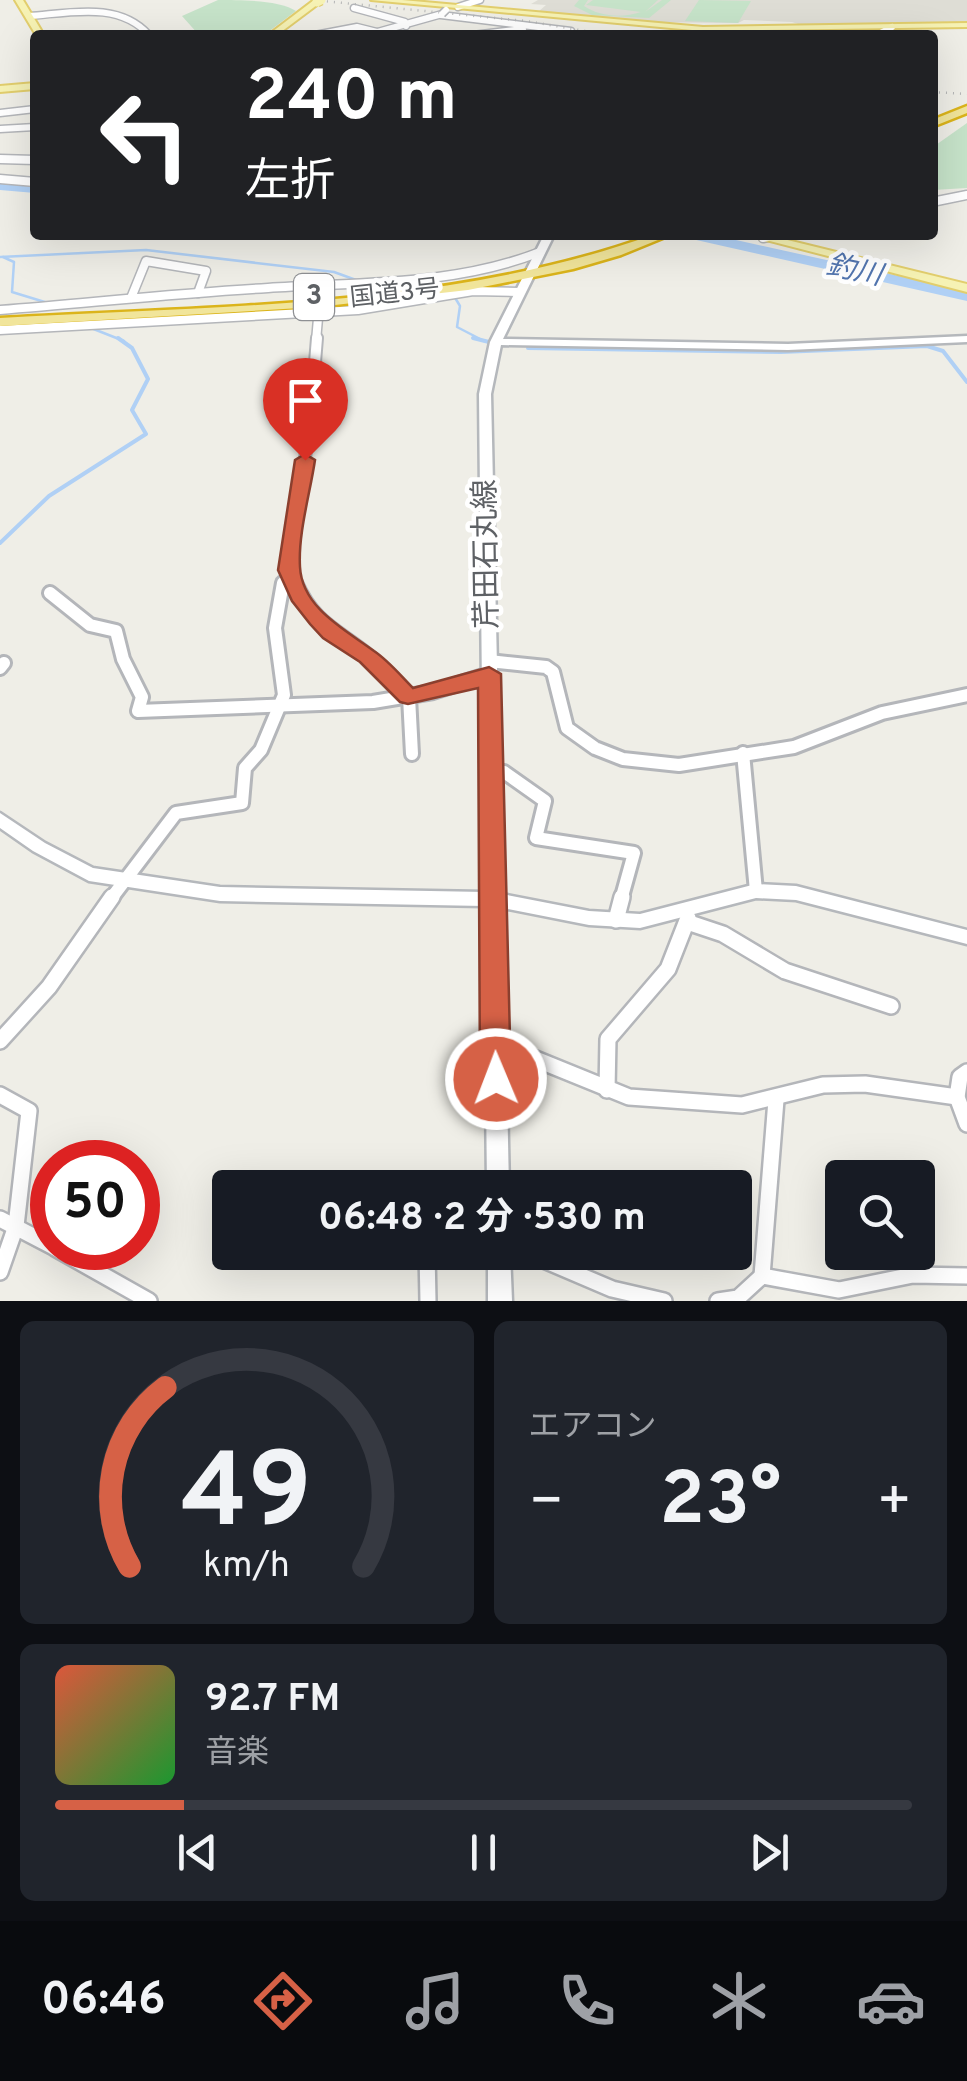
<!DOCTYPE html>
<html lang="ja">
<head>
<meta charset="utf-8">
<style>
  :root { --surface:#171b24; --page:#20242c; --text:#f1f3f6; --muted:#9ea1a6; --line:#363941; --accent:#d66146 }
  body { margin:0; font-family:Overpass,"Noto Sans JP",sans-serif; background:var(--page); color:var(--text); height:100vh; display:flex; flex-direction:column; font-size:38px; white-space:nowrap }
  * { box-sizing:border-box; margin:0 }
  p { font-size:32px; color:var(--muted) }
  .icon { flex:none; width:55px; height:55px; fill:none; stroke:currentColor; stroke-width:2; stroke-linecap:round; stroke-linejoin:round }
  .map { position:relative; height:1301px; overflow:hidden }
  .details { display:flex; flex-direction:column; gap:20px; padding:20px; background:#0d0f14; flex:1 }
  .details>* { flex:none }
  .hud { position:absolute; left:30px; top:30px; width:908px; height:210px; border-radius:10px; box-shadow:0 10px 40px #0002; background:#202124; color:#fff; overflow:hidden }
  .fabs { position:absolute; left:825px; top:1160px; display:grid; gap:20px }
  .fabs a { display:grid; place-items:center; width:110px; height:110px; border-radius:10px; background:var(--surface); box-shadow:0 10px 40px #0002; font-size:50px }
  .speed { position:absolute; left:30px; top:1140px; display:flex; gap:20px; font-size:50px; font-weight:700; text-align:center }
  .speed>* { display:grid; place-content:center; width:130px; height:130px; border-radius:50%; background:var(--surface); box-shadow:0 10px 40px #0002; line-height:1 }
  .speed .limit { border:15px solid #d22; background:#fff; color:#111 }
  .pin { position:absolute; display:grid; place-items:center; width:85px; height:85px; color:#fff; margin:-102px -42px; border-radius:50% 50% 50% 0; rotate:-45deg; box-shadow:0 0 10px #0007 }
  .pin .icon { rotate:45deg }
  .me { position:absolute; width:110px; margin:-55px; rotate:359deg; stroke-linejoin:round; filter:drop-shadow(0 0 8px #0008) }
  .turn { display:flex; align-items:center; gap:35px; height:210px; padding:0 50px; font-size:45px }
  .turn .icon { width:130px; height:130px; stroke-width:2.5 }
  .turn b { display:block; font-size:70px; line-height:85px }
  .big { font-size:75px; font-weight:700; line-height:1.1 }
  .details .card { flex:1; display:flex; flex-direction:column; justify-content:center; gap:15px; min-width:0; padding:0 35px; border-radius:15px; background:var(--page) }
  .details .dial { align-items:center; gap:0 }
  .dial svg { height:260px; overflow:visible; fill:none; stroke:var(--line); stroke-width:7; stroke-linecap:round; text-anchor:middle }
  .dial text { fill:var(--text); stroke:none }
  .song { display:flex; align-items:center; gap:30px }
  .cover { width:120px; height:120px; border-radius:15px; background:linear-gradient(135deg,hsl(10 70% 55%),hsl(130 70% 35%)) }
  .played { height:10px; border-radius:5px; background:linear-gradient(90deg,var(--accent) 15%,var(--line) 15%) }
  .keys { display:flex; justify-content:space-around; direction:ltr }
  .heat { display:flex; justify-content:space-between; align-items:center; font-size:55px; direction:ltr }
  .details .tiles { flex:1; display:grid; gap:20px; grid-template-columns:1fr 1fr }
  .card:last-child { grid-column:span 2 }
  .trip { position:absolute; left:212px; top:1170px; width:540px; height:100px; border-radius:10px; background:var(--surface); box-shadow:0 10px 40px #0002; font-weight:700; line-height:100px; text-align:center }
  .tabs { display:flex; height:160px; justify-content:space-around; align-items:center; background:#090b0e; color:var(--muted) }
  .tabs .icon { width:70px; height:70px }
  .tabs .active { color:var(--accent) }
  .tabs b { font-size:45px; color:var(--text) }
  .map>svg:first-child { display:block }
  .education { fill:#deddd5 }
  .green { fill:#c6e3c9 }
  .lines { fill:none; stroke-linecap:round; stroke-linejoin:round }
  .stream-far1 { stroke:#b0d0f5; stroke-width:2.5 }
  .stream { stroke:#b0d0f5; stroke-width:4 }
  .river { fill:#b0d0f5; fill-rule:evenodd }
  .street-far4-casing { stroke:#b4b6ba; stroke-width:9 }
  .street-far3-casing { stroke:#b4b6ba; stroke-width:11 }
  .street-far2-casing { stroke:#b4b6ba; stroke-width:14 }
  .street-far1-casing { stroke:#b4b6ba; stroke-width:18 }
  .street-casing { stroke:#b4b6ba; stroke-width:20 }
  .secondary-casing { stroke:#b5b8bc; stroke-width:5 }
  .primary-casing { stroke:#e2ce6d; stroke-width:4 }
  .highway-casing { stroke:#dbb41b; stroke-width:5 }
  .street-far4 { stroke:#fff; stroke-width:6 }
  .street-far3 { stroke:#fff; stroke-width:8 }
  .street-far2 { stroke:#fff; stroke-width:10 }
  .street-far1 { stroke:#fff; stroke-width:12 }
  .street { stroke:#fff; stroke-width:15 }
  .secondary { fill:#fff; fill-rule:evenodd }
  .primary { fill:#f6f2b4; fill-rule:evenodd }
  .highway { fill:#f1e59b; fill-rule:evenodd }
  .rail { stroke:#b4b5b5; stroke-width:2.5; stroke-dasharray:1 6; stroke-linecap:butt }
  .street-bridge-casing { stroke:#b4b6ba; stroke-width:9; stroke-linecap:butt }
  .primary-bridge-casing { stroke:#e2ce6d; stroke-width:11; stroke-linecap:butt }
  .street-bridge { stroke:#fff; stroke-width:6 }
  .primary-bridge { stroke:#f6f2b4; stroke-width:9 }
  .route { fill:#d66146; stroke:#8b3f2e; stroke-width:2.5 }
  .labels { text-anchor:middle; dominant-baseline:central; stroke-width:9; stroke-linejoin:round; paint-order:stroke }
  .far-street-label { font-size:25px; fill:#5e6165; stroke:#fff }
  .far-water-label { font-size:28px; font-style:italic; fill:#5275af; stroke:#fff }
  .shield { fill:#fff; stroke:#8e9093; stroke-width:2.5 }
  .shield-label { font-size:28px; font-weight:bold; fill:#5e6165 }
  .street-label { font-size:30px; fill:#5e6165; stroke:#fff }
</style>
</head>
<body>
<div class="map">
<svg width="967" height="1301" viewBox="0 0 967 1301">
  <rect width="100%" height="100%" fill="#efeee7"/>
  <!-- education -->
  <path class="education" d="M538 0H967V22L807 27 792 22 744 20 738 23 646 22 538 12 546 5 531 4Z"/>
  <!-- green -->
  <g class="green">
    <path d="M218 0C242 0 280 0 296 11L264 35H199L182 16Z"/>
    <path d="M579 0H588L584 6C600 17 623 18 641 12L586 5 593 0H658L645 12 662 0H671L649 18 592 15 574 6Z"/>
    <path d="M699 0 751 1 738 23 685 21Z"/>
    <path d="M967 123V188L933 190V147Z"/>
  </g>
  <g class="lines">
    <!-- stream-far1 -->
    <g class="stream-far1">
      <path d="M0 257 146 250 334 272 356 280"/>
      <path d="M3 257 14 262 12 292 48 303"/>
      <path d="M454 296 460 306 457 327 484 341"/>
      <path d="M91 328 124 341"/>
    </g>
    <!-- stream -->
    <g class="stream">
      <path d="M473 338 489 342"/>
      <path d="M528 348 781 352 927 346 943 351 967 382"/>
      <path d="M0 543 49 496 146 434 132 410 148 379 132 348 118 338"/>
    </g>
    <!-- river -->
    <g class="river">
      <path d="M0 182 35 185V193L0 190Z"/>
      <path d="M674 235 736 240 967 291V301Z"/>
    </g>
    <defs>
      <g id="street-far4">
        <path d="M458 7 480 0"/>
        <path d="M354 8 405 22 406 26"/>
        <path d="M441 15 571 31 562 35"/>
        <path d="M29 16C70 13 119 1 149 35"/>
        <path d="M315 35 357 27 377 32"/>
        <path d="M367 35 442 14"/>
        <path d="M473 35 523 29"/>
        <path d="M531 35 552 30"/>
        <path d="M877 35 892 27"/>
        <path d="M0 113 35 109"/>
        <path d="M0 129 35 127"/>
      </g>
      <g id="street-far3">
        <path d="M0 159 35 160"/>
        <path d="M0 179 35 182"/>
        <path d="M932 202 967 195"/>
        <path d="M763 238 778 235"/>
        <path d="M131 298 146 261 206 271 198 293"/>
        <path d="M0 310C89 303 178 293 268 288 359 282 454 286 540 252"/>
        <path d="M0 330 358 310 473 291 519 292"/>
        <path d="M316 341 319 307"/>
      </g>
      <g id="street-far2">
        <path d="M289 570 296 586"/>
        <path d="M283 586 289 570 310 423 317 338"/>
      </g>
      <g id="street-far1">
        <path d="M295 583C314 625 336 630 369 657 383 668 396 684 409 697L412 754"/>
        <path d="M50 593 90 625 116 631 123 659 142 697 138 711 373 702 433 692 489 674"/>
        <path d="M489 661 546 667 553 672 567 728 595 748 623 759 679 765 794 747 882 713 967 695"/>
        <path d="M0 668 4 663"/>
        <path d="M743 753 756 891"/>
        <path d="M490 771 504 772 545 801 536 838 634 853 621 900"/>
        <path d="M110 900 176 813 242 803 245 768 261 750 284 695 275 628 283 583"/>
      </g>
      <g id="street">
        <path d="M616 920 622 897"/>
        <path d="M687 922 723 934 785 971 891 1006"/>
        <path d="M0 1041 49 987 112 897"/>
        <path d="M496 1043 629 1097 742 1105 823 1085 865 1084 957 1097"/>
        <path d="M967 1072 960 1077 957 1097 967 1124"/>
        <path d="M607 1090 608 1039 668 969 688 918"/>
        <path d="M0 1095 29 1111 16 1226 0 1272"/>
        <path d="M0 1219 52 1246"/>
        <path d="M55 1248 149 1301"/>
        <path d="M427 1252 428 1301"/>
        <path d="M525 1252 612 1289 664 1301"/>
        <path d="M762 1276 776 1100"/>
        <path d="M718 1301 738 1298 762 1276 839 1290 913 1275 967 1276"/>
      </g>
      <g id="secondary">
        <path d="M544 235H554L503 339 788 344 967 336V342L788 350 501 345 491 394 502 894 589 911 640 914 756 884 796 886 967 930V944L796 900 756 898 640 928 589 925 503 908 509 1188H487L484 906 220 901 89 881 33 851 0 828V813L45 843 93 868 220 887 484 892 479 394 490 342Z"/>
        <path d="M488 1252H510L512 1301H488Z"/>
      </g>
      <g id="primary">
        <path d="M15 0H23L44 35H36Z"/>
        <path d="M314 0 321 2 277 35H268Z"/>
        <path d="M371 0H402L703 27 967 23V27L703 31Z"/>
        <path d="M35 83V89L0 92V86Z"/>
        <path d="M747 235H767L967 284V292Z"/>
      </g>
      <g id="highway">
        <path d="M967 106V113L932 127V120Z"/>
        <path d="M652 235H670L621 255 573 269 468 290 317 307 0 326V318C212 306 451 308 652 235Z"/>
      </g>
    </defs>
    <!-- street-far4 casing -->
    <use href="#street-far4" class="street-far4-casing"/>
    <!-- street-far3 casing -->
    <use href="#street-far3" class="street-far3-casing"/>
    <!-- street-far2 casing -->
    <use href="#street-far2" class="street-far2-casing"/>
    <!-- street-far1 casing -->
    <use href="#street-far1" class="street-far1-casing"/>
    <!-- street casing -->
    <use href="#street" class="street-casing"/>
    <!-- secondary casing -->
    <use href="#secondary" class="secondary-casing"/>
    <!-- primary casing -->
    <use href="#primary" class="primary-casing"/>
    <!-- highway casing -->
    <use href="#highway" class="highway-casing"/>
    <!-- street-far4 -->
    <use href="#street-far4" class="street-far4"/>
    <!-- street-far3 -->
    <use href="#street-far3" class="street-far3"/>
    <!-- street-far2 -->
    <use href="#street-far2" class="street-far2"/>
    <!-- street-far1 -->
    <use href="#street-far1" class="street-far1"/>
    <!-- street -->
    <use href="#street" class="street"/>
    <!-- secondary -->
    <use href="#secondary" class="secondary"/>
    <!-- primary -->
    <use href="#primary" class="primary"/>
    <!-- highway -->
    <use href="#highway" class="highway"/>
    <!-- rail -->
    <g class="rail">
      <path d="M313 0 526 21 609 35"/>
      <path d="M932 92 967 94"/>
    </g>
    <defs>
      <path id="street-bridge" d="M442 14 446 10"/>
      <path id="primary-bridge" d="M317 2 321 0"/>
    </defs>
    <!-- street-bridge casing -->
    <use href="#street-bridge" class="street-bridge-casing"/>
    <!-- primary-bridge casing -->
    <use href="#primary-bridge" class="primary-bridge-casing"/>
    <!-- street-bridge -->
    <use href="#street-bridge" class="street-bridge"/>
    <!-- primary-bridge -->
    <use href="#primary-bridge" class="primary-bridge"/>
  </g>
  <!-- route -->
  <path class="route" d="M305 454 315 460C310 494 298 533 300 567 302 608 346 630 374 651 389 661 401 676 413 688L489 667 501 674 511 1079 507 1088 496 1092 485 1088 480 1079 478 688 408 704 400 702 360 662 323 638 310 624 292 601 278 570 295 460Z"/>
  <g class="labels">
    <!-- far-street labels -->
    <g class="far-street-label">
      <text transform="translate(395 295) rotate(-6)">国道3号</text>
    </g>
    <!-- far-water labels -->
    <g class="far-water-label">
      <text transform="translate(854 272) rotate(12)">釣川</text>
    </g>
    <!-- shield labels -->
    <rect class="shield" x="294" y="274" width="40" height="46" rx="8"/>
    <g class="shield-label">
      <text x="314" y="297">3</text>
    </g>
    <!-- street labels -->
    <g class="street-label">
      <text transform="translate(488 554) rotate(-91)">芹田石丸線</text>
    </g>
  </g>
</svg>
<div class="fabs">
<a><svg class="icon" aria-label="search" viewBox="0 0 24 24"><circle cx="10" cy="10" r="6"/><path d="M15 15l6 6"/></svg></a>
</div>
<div class="speed"><div class="limit">50</div></div>
<div class="pin" style="left:305px;top:460px;background:#d93025"><svg class="icon" aria-label="arrive" viewBox="0 0 24 24"><path d="M6 21V4h12l-3 4 3 4H6"/></svg></div>
<svg class="me" style="left:496px;top:1079px" viewBox="-20 -20 40 40"><circle r="17" fill="#d66146" stroke="#fff" stroke-width="3"/><path d="M0-11L8 9 0 5-8 9z" fill="#fff"/></svg>
<div class="trip">06:48 · 2 分 · 530 m</div>
<div class="hud">
<div class="turn"><svg class="icon" aria-label="left" viewBox="0 0 24 24"><path d="M17 20v-9H6M10 6l-5 5 5 5"/></svg><div><b>240 m</b>左折</div></div>
</div>
</div>
<section class="details">
<div class="tiles">
<div class="card dial"><svg viewBox="0 0 100 80">
<path d="M14 69A42 42 0 1 1 86 69"/>
<path d="M14 69A42 42 0 0 1 25 14" stroke="#d66146"/>
<text x="50" y="56" font-size="32" font-weight="700">49</text>
<text x="50" y="72" font-size="11">km/h</text>
</svg></div>
<div class="card"><p>エアコン</p>
<div class="heat"><a>−</a><b class="big">23°</b><a>+</a></div>
</div>
<div class="card">
<div class="song"><i class="cover"></i><div><b>92.7 FM</b><p>音楽</p></div></div>
<div class="played"></div>
<div class="keys"><svg class="icon" aria-label="previous" viewBox="0 0 24 24"><path d="M18 5L8 12l10 7zM5 5v14"/></svg><svg class="icon" aria-label="pause" viewBox="0 0 24 24"><path d="M8 5v14M16 5v14"/></svg><svg class="icon" aria-label="next" viewBox="0 0 24 24"><path d="M6 5l10 7-10 7zM19 5v14"/></svg></div>
</div>
</div>
</section>
<nav class="tabs">
<b>06:46</b>
<svg class="icon active" aria-label="directions" viewBox="0 0 24 24"><path d="M12 3l9 9-9 9-9-9zM9 14v-3h6M13 9l2 2-2 2"/></svg>
<svg class="icon" aria-label="music" viewBox="0 0 24 24"><path d="M9 18V5l10-2v13"/><circle cx="6" cy="18" r="3"/><circle cx="16" cy="16" r="3"/></svg>
<svg class="icon" aria-label="phone" viewBox="0 0 24 24"><path d="M5 4h4l2 5-3 2q2 4 5 5l2-3 5 2v4C11 20 4 13 5 4z"/></svg>
<svg class="icon" aria-label="climate" viewBox="0 0 24 24"><path d="M12 3v18M4 7l16 10M4 17L20 7"/></svg>
<svg class="icon" aria-label="car" viewBox="0 0 24 24"><path d="M5 17H2v-5l4-1 3-4h7l3 4 3 1v5h-3M9 17h6M6 11h13"/><circle cx="7" cy="17" r="2"/><circle cx="17" cy="17" r="2"/></svg>
</nav>
</body>
</html>
